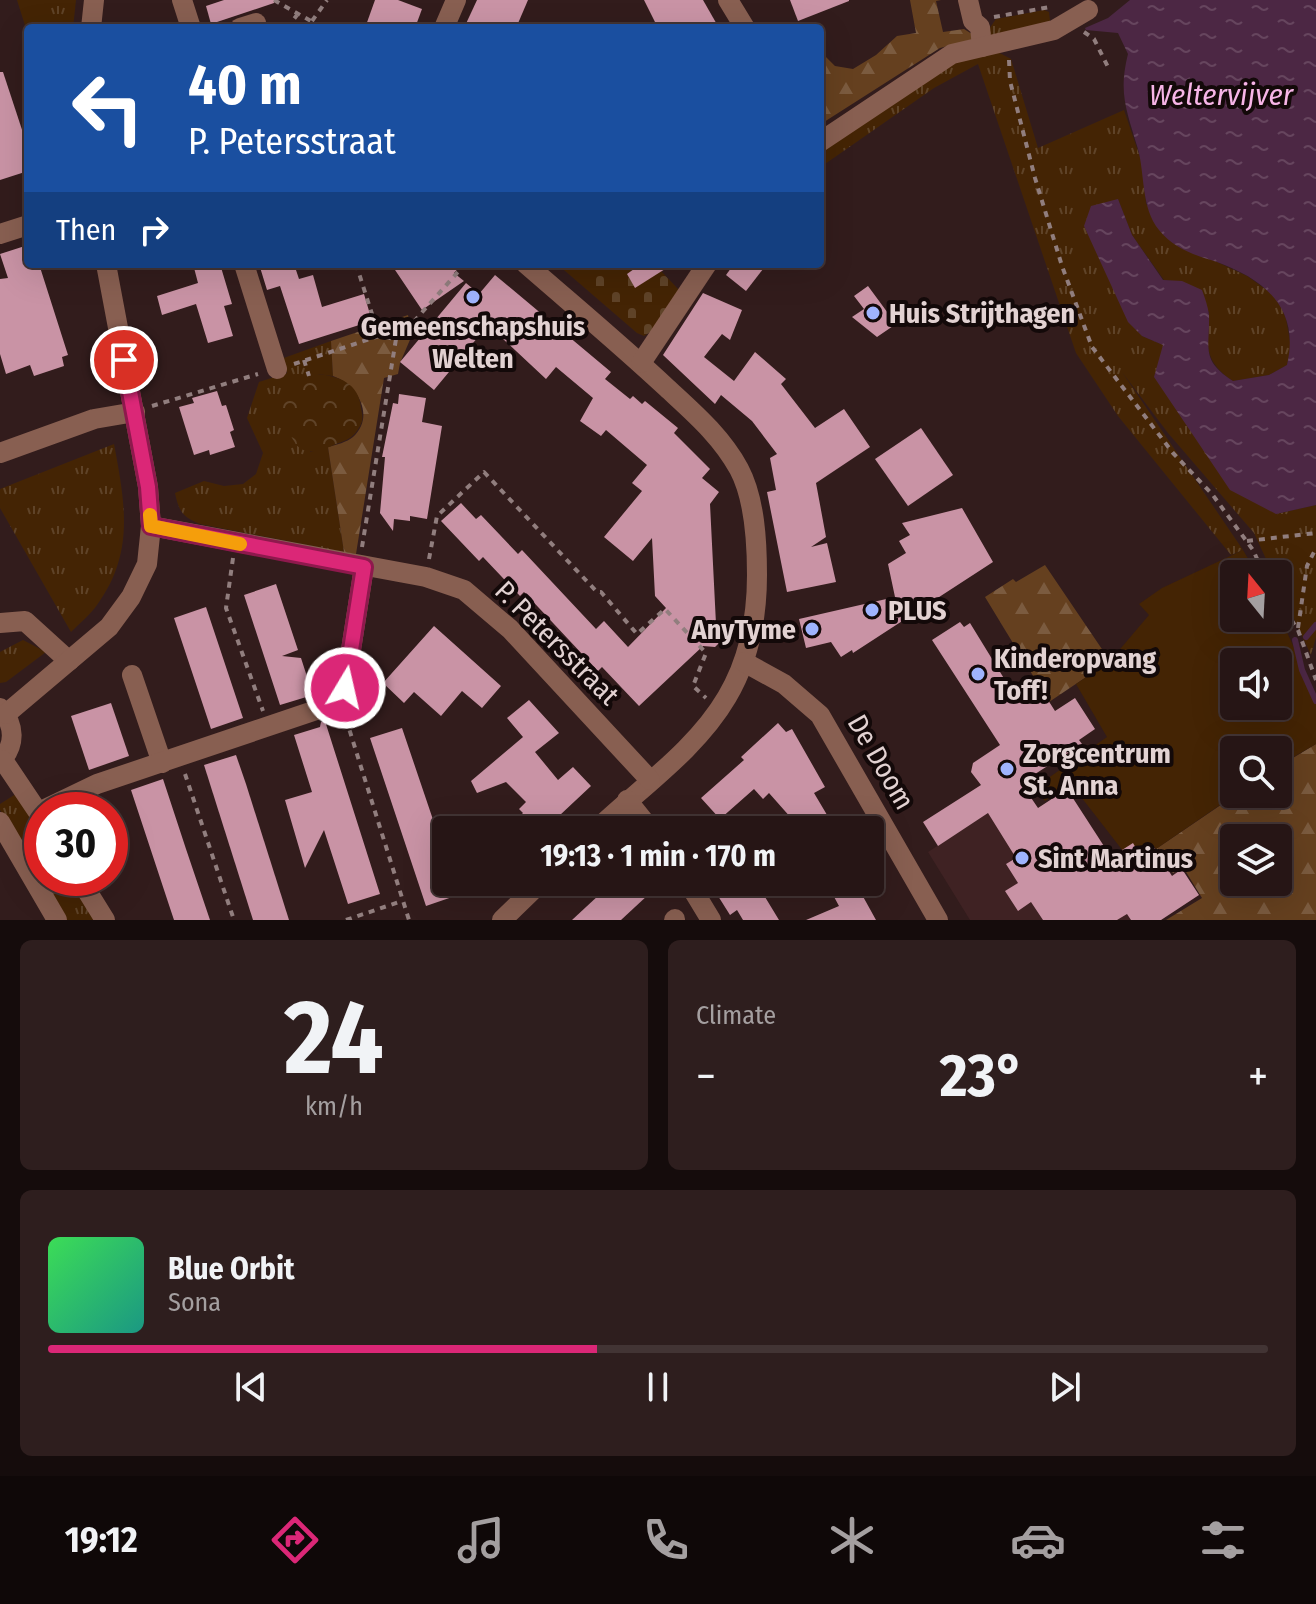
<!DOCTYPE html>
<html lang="en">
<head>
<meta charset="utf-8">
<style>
  :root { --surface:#261515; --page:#2e1e1e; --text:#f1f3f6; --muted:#a49fa0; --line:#423434; --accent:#db2777 }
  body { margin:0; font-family:"Fira Sans Condensed",sans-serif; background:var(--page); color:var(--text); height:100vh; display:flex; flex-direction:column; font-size:30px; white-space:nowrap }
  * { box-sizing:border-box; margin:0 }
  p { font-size:26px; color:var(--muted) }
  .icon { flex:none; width:44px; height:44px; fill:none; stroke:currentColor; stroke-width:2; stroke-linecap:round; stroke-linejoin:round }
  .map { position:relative; height:920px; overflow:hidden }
  .side { display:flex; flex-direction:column; gap:20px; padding:20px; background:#150c0c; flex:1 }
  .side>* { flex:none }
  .top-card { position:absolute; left:24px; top:24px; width:800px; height:244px; border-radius:8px; box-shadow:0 8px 32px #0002,0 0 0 2px var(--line); background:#1a4fa0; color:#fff; overflow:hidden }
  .needle { width:52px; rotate:342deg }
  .controls { position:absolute; left:1220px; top:560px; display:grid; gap:16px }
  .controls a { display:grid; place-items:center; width:72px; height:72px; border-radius:8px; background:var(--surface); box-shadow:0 8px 32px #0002,0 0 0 2px var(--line); font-size:40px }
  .speed { position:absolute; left:24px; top:792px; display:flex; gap:16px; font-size:40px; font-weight:700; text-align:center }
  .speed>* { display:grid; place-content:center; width:104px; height:104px; border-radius:50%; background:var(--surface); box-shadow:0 8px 32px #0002,0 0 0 2px var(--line); line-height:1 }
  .speed .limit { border:12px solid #d22; background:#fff; color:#111 }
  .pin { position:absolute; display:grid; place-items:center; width:68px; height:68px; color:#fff; margin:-34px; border:4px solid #fff; border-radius:50%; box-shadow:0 2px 8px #0007 }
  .me { position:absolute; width:88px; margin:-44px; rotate:9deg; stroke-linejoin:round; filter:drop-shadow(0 0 6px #0008) }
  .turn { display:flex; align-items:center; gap:28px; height:168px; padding:0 32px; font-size:36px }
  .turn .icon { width:104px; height:104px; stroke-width:2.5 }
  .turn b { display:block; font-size:56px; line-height:68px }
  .then { display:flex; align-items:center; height:76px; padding:0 32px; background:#0003; gap:16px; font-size:30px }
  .big { font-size:60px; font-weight:700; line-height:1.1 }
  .side .widget { flex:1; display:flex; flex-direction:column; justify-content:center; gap:12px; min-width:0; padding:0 28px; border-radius:12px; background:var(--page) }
  .side .dial { align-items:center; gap:0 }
  .dial b { font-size:104px; line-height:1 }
  .song { display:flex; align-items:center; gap:24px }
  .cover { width:96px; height:96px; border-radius:12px; background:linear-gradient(135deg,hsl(130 70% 55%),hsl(170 70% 35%)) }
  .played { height:8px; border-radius:4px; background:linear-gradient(90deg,var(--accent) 45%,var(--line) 45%) }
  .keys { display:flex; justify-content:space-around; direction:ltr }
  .heat { display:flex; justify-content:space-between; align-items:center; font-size:44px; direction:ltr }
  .side .tiles { flex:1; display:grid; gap:20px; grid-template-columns:1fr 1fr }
  .widget:last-child { grid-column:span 2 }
  .trip { position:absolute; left:432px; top:816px; width:452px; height:80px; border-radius:8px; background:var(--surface); box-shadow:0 8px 32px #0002,0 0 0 2px var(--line); font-weight:700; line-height:80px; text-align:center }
  .tab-bar { display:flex; height:128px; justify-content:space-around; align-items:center; background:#0f0808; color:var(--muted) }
  .tab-bar .icon { width:56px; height:56px }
  .tab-bar .selected { color:var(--accent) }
  .tab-bar b { font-size:36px; color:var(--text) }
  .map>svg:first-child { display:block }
  .built { fill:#3f2223 }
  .grass { fill:url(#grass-tufts) }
  .forest { fill:url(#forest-firs); fill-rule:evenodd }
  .cemetery { fill:url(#cemetery-stones) }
  .park { fill:url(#park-crowns) }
  .garden { fill:#442404; fill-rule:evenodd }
  .water { fill:url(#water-ripples) }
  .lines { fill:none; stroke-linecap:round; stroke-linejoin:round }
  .stream { stroke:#4c2744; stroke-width:6 }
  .building { fill:#c993a5 }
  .path { stroke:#917e7e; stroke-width:4; stroke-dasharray:6 6; stroke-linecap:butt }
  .minor { stroke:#885f51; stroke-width:20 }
  .route-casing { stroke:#8e194d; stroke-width:20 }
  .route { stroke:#db2777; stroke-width:14 }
  .slow { stroke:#f59e0b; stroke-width:14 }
  .poi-dot { fill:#9fb3fd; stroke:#130909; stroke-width:3 }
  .labels { text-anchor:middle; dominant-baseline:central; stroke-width:8; stroke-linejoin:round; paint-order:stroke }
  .poi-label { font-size:28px; font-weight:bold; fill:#e2d2d2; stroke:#130909; text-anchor:start }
  .street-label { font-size:28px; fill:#e2d2d2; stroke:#130909 }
  .water-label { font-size:30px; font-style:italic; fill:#f7b5e7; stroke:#130909 }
</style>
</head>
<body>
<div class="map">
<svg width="1316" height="920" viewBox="0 0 1316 920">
  <defs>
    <pattern id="grass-tufts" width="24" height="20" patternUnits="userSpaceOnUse" patternTransform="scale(2)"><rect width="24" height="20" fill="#442404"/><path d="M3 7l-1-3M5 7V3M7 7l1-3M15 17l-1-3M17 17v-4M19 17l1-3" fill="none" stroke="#5f4328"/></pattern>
    <pattern id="forest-firs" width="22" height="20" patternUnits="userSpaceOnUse" patternTransform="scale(2)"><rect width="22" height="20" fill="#65401f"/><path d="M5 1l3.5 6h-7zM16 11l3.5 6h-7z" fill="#7b5b3f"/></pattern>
    <pattern id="cemetery-stones" width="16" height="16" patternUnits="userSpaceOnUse" patternTransform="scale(2)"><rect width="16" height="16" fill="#442404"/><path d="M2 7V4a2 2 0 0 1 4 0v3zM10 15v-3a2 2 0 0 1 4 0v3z" fill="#5f4328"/></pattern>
    <pattern id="park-crowns" width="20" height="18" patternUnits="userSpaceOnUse" patternTransform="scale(2)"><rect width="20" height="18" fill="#442404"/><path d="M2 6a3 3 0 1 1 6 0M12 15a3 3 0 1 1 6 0" fill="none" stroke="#5f4328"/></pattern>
    <pattern id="water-ripples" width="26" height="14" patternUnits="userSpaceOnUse" patternTransform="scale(2)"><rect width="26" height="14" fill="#4c2744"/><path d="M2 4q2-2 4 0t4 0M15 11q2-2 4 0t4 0" fill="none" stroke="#66455e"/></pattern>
  </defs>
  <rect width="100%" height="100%" fill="#321c1c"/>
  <!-- built -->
  <path class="built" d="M1025 789 1038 808 1067 789 1116 864V875L1154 848 1172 875 1180 868 1199 895 1161 920H970L928 852Z"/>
  <!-- grass -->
  <g class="grass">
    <path d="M17 0H76L73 28H28V35Z"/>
    <path d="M1044 10 1049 12 1050 21 991 37 989 29 996 19Z"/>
    <path d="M992 49 1011 59 1038 148 1124 110 1143 166 1146 204 1219 263 1247 276 1278 298 1286 319 1291 347 1287 365 1269 375 1233 381C1204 362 1206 344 1209 312L1182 282 1164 280 1132 235 1118 199 1142 336 1163 345 1276 514 1316 505V637L1311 655 1278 585V574H1273L1254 533 1168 433 1122 372 1243 550 1231 555 1118 416 1076 353 978 64 934 88 825 164 820 158V151L960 56Z"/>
    <path d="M331 341 333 376 317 374 310 452 328 447 344 552 200 524C182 517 179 511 175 493L204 481 224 486 243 484 256 474 263 453 247 418 259 382 287 373 281 359Z"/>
    <path d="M114 444C125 503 135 553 97 605 90 615 79 624 71 632L0 508V489Z"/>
    <path d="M23 640 46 652 6 682 0 683V652Z"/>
    <path d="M19 792 42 826V878H73L98 920H65L0 810V804Z"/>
  </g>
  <!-- forest -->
  <g class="forest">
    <path d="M910 0H941L936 1 943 32 964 29 972 34 974 39 940 48 824 122 820 117V51L835 66 853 69 876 55 897 36 916 33Z"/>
    <path d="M408 315 412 335 400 363 398 374 384 378 356 554 344 552 328 447C336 445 347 442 353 437 376 416 357 384 333 376L331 341Z"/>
    <path d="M1045 565 1110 661 1049 702 985 597 1013 579 1016 582Z"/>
    <path d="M1316 744V920H1166L1202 898 1183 867 1173 873 1156 849 1237 794H1278V767ZM1234 838H1278V882H1234Z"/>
  </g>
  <!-- cemetery -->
  <path class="cemetery" d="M557 264H634L636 267 627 274 635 287 661 271 680 291 652 331 644 336 637 333Z"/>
  <!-- park -->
  <path class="park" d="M317 374C339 376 359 383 361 408 362 415 364 419 360 426 354 437 348 440 336 444 328 448 316 453 306 451 297 448 294 442 290 434 271 403 286 384 317 374Z"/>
  <!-- garden -->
  <path class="garden" d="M1243 550 1257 574H1234V618H1278V612L1316 697V744L1278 766V750H1234V794H1236L1156 849 1153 845 1130 860 1071 784 1045 801 1034 788 1107 737 1076 684 1110 661 1149 615 1139 604 1162 588ZM1234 662H1278V706H1234Z"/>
  <!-- water -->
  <path class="water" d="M1130 0H1316V505L1276 514 1230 490 1154 377 1163 345 1142 336 1128 322 1084 226 1091 206 1118 199 1132 235 1163 280 1182 281 1202 290C1205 298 1208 307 1209 315 1210 348 1200 360 1233 381L1269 375 1287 365C1300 309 1266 280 1217 262 1195 255 1174 249 1159 230 1141 208 1145 175 1138 149 1127 111 1118 94 1128 54L1118 33 1086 30 1085 28 1108 18Z"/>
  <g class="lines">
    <!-- stream -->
    <g class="stream">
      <path d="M1306 637 1316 625"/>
      <path d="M1295 640 1302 670 1316 701"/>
    </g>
  </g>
  <!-- building -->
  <g class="building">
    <path d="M224 0H274V3L211 24 206 6Z"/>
    <path d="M375 0H398L422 9 415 28H365Z"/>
    <path d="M477 0H528L516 28H464Z"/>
    <path d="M644 0H703L719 28H658Z"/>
    <path d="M790 0H849V1L798 21Z"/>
    <path d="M0 72H3L28 148V171L0 180Z"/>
    <path d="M28 245V264H39L68 355 62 357 64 366 34 376 30 365 6 374 0 354V279L8 278 0 254Z"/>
    <path d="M193 264H220L232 304 224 306 233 336 208 343 196 304 162 315 157 296 198 283Z"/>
    <path d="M259 264H294L299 279 313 275 322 307 364 294 372 321 299 344 280 286 267 290Z"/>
    <path d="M391 264H462L454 273 464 281 422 310Z"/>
    <path d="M641 264H673L635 288 627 274Z"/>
    <path d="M734 264H767L746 291 726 275Z"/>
    <path d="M495 275 611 372 605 379 630 399 633 396 642 404 645 401 678 428 674 433 710 469 702 478 719 492 710 504 716 624 722 629V640L715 647 703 646 639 706 602 667 598 671 524 592 520 596 483 557 479 561 441 521 461 503 476 519 481 515 518 554 522 550 596 629 604 621 628 647 666 608 655 596 652 538 633 561 604 537 642 491 632 483 647 465 606 430 601 436 580 421 593 398 556 367 546 379 488 325 434 390 400 362 466 283 479 294Z"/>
    <path d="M868 286 896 324 877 337 852 317 864 309 854 296Z"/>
    <path d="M703 293 742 310 730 340 722 334 704 357 734 381 755 352 786 379 781 384 815 428 844 409 870 447 816 483 826 537 811 547 827 543 836 582 787 592 767 492 776 490 770 458 777 454 752 421 721 395 715 404 663 355Z"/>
    <path d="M217 391 222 406 226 405 234 430 230 432 235 447 210 455 209 450 194 455 179 407 194 403 192 398Z"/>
    <path d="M399 394 426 398 422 422 442 426 427 519 410 516V521L394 519 393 531 380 513 385 457H382L393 403 398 404Z"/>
    <path d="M921 428 953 475 908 506 875 459Z"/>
    <path d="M962 508 993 562 853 653 852 650 841 657 831 642 806 648 799 619 895 597 888 564 906 553 899 541 910 535 902 523Z"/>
    <path d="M276 584 298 650 282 656 301 658 313 695 280 705 244 595Z"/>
    <path d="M206 607 243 718 211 729 174 618Z"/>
    <path d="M960 622 964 627 970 623 1019 703 1041 689 1055 711 1075 698 1095 729 1079 740 1082 744 1021 783 1038 808 1067 789 1111 857 1133 843 1141 857 1154 848 1172 876 1182 869 1199 895 1161 920H1131L1127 914 1117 920H1043L1031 902 1018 911 1005 891 1018 883 1006 864 1016 858 988 813 938 846 923 822 981 785 971 772 973 763 1000 745 932 640Z"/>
    <path d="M434 626 501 686 482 708 462 691 441 716 414 692 404 703 383 683Z"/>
    <path d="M529 700 559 733 535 752 558 780 573 767 591 786 544 830H506L523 813 519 809 526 802 506 782 477 793 471 781 523 737 507 718Z"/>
    <path d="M111 703 129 756 89 770 71 716Z"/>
    <path d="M325 721 380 894 348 904 324 830 305 868 285 800 312 792 294 735 320 727 321 722Z"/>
    <path d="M778 723 786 732 792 729 825 787 814 793 836 830H772L792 819 769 793 763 799 754 789 720 819 701 798 744 760 741 757Z"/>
    <path d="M402 728 446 858V882H454L458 895 426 906 370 738Z"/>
    <path d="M236 755 246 784 289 920H253L222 822 204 765Z"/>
    <path d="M163 779 186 849 210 920H174L168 902 131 790Z"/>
    <path d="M613 882H662L621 920H572Z"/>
    <path d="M723 882H756L779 920H743L737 910 730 915 713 888Z"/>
    <path d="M826 882H855L876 920H806L839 906Z"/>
  </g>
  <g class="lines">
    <!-- path -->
    <g class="path">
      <path d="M274 0 323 28"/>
      <path d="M994 17 1050 7"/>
      <path d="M312 21 327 0"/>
      <path d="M287 28 297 15"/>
      <path d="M1084 32 1094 39 1110 71"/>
      <path d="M1009 60 1010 81 1035 178 1062 266 1092 347 1173 453 1212 494 1253 550 1264 574"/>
      <path d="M356 264 379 336"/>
      <path d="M304 360 309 376"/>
      <path d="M294 364 379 336 396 339 401 336 465 264"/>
      <path d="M152 406 258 374"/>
      <path d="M1247 541 1316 533"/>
      <path d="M362 547 396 339"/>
      <path d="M233 558 226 608 263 711"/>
      <path d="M429 559 437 516 484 472 597 592H601L637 634 665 609 706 653 693 686 706 698"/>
      <path d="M1278 600 1298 630 1316 680"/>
      <path d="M1298 628 1307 566 1316 548"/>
      <path d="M346 719 409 920"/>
      <path d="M185 774 234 920"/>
      <path d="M346 920 402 901"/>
    </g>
    <!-- minor -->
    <g class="minor">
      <path d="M182 0 191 28"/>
      <path d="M728 0 745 28"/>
      <path d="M968 0 973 21 980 27 982 47"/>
      <path d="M91 28 94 0"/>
      <path d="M240 28 256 23"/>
      <path d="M444 28 456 0"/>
      <path d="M820 142 952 54 1054 30 1088 10"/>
      <path d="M0 234 28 225"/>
      <path d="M244 264 277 369"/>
      <path d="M526 264C573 305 621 345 667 388 694 413 721 436 739 469 755 499 757 542 757 575 757 617 749 660 727 697 696 750 640 788 596 830"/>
      <path d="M641 363 707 264"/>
      <path d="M0 453 94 419 135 412"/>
      <path d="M151 526 426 577 464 590 510 629 650 780"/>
      <path d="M0 623 25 621 69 661"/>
      <path d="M744 662 784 684 820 715 938 920"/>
      <path d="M132 675 162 763"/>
      <path d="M0 708C15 725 16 745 0 762"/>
      <path d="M6 714 109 627 131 597 147 564 151 526 148 487 106 264"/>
      <path d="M3 760 42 818"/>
      <path d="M627 800 651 830"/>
      <path d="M43 810 97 784 340 702 345 688 364 567"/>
      <path d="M0 822 57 920"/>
      <path d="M79 878 105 920"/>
      <path d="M688 882 711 920"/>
      <path d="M502 920 541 882"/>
      <path d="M674 920 675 919"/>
    </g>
  </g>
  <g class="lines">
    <defs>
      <path id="route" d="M124 360 148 487 151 526 364 567 345 688"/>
    </defs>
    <!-- route casing -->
    <use href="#route" class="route-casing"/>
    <!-- route -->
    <use href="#route" class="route"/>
    <!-- slow -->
    <path class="slow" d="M150 515 151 526 240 544"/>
  </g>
  <!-- markers -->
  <g class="poi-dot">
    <circle cx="473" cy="297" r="8"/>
    <circle cx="873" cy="313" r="8"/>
    <circle cx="872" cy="610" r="8"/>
    <circle cx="812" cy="629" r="8"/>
    <circle cx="978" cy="674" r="8"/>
    <circle cx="1007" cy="769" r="8"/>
    <circle cx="1022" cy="858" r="8"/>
  </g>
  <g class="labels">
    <!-- poi labels -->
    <g class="poi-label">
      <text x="889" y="313">Huis Strijthagen</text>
      <text x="473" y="326" text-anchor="middle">Gemeenschapshuis<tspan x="473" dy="32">Welten</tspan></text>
      <text x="888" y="610">PLUS</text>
      <text x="796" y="629" text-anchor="end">AnyTyme</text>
      <text x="994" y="658">Kinderopvang<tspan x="994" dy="32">Toff!</tspan></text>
      <text x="1023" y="753">Zorgcentrum<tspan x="1023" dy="32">St. Anna</tspan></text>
      <text x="1038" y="858">Sint Martinus</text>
    </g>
    <!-- street labels -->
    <g class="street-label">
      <text transform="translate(557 643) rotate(45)">P. Petersstraat</text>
      <text transform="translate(881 762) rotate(60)">De Doom</text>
    </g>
    <!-- water labels -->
    <g class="water-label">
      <text x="1221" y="95">Weltervijver</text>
    </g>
  </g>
</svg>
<div class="controls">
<a><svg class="needle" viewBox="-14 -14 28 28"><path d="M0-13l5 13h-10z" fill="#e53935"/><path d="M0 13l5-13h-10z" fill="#a49fa0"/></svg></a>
<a><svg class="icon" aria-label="sound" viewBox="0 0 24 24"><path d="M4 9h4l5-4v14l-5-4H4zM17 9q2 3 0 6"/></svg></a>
<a><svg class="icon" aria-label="search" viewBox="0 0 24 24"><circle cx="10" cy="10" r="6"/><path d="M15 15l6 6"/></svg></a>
<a><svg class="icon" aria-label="layers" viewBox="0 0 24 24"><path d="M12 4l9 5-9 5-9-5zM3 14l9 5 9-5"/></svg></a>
</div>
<div class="speed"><div class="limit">30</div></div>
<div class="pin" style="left:124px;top:360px;background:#d93025"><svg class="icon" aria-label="arrive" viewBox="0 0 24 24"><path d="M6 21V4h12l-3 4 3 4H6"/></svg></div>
<svg class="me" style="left:345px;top:688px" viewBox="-20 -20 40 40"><circle r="17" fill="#db2777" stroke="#fff" stroke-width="3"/><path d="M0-11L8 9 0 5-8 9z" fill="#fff"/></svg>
<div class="trip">19:13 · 1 min · 170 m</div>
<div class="top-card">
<div class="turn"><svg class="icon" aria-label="left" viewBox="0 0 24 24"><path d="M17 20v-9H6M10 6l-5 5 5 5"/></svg><div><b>40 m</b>P. Petersstraat</div></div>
<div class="then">Then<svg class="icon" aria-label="right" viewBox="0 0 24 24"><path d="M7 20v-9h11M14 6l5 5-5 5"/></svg></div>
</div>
</div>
<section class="side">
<div class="tiles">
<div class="widget dial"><b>24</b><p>km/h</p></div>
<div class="widget"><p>Climate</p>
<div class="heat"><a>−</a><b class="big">23°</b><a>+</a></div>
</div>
<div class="widget">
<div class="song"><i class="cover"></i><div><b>Blue Orbit</b><p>Sona</p></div></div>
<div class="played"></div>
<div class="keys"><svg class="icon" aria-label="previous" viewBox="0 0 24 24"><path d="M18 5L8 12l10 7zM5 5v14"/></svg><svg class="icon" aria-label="pause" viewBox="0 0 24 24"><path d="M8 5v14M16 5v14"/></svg><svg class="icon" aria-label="next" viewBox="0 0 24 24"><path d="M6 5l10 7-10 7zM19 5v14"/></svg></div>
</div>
</div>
</section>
<nav class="tab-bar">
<b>19:12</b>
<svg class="icon selected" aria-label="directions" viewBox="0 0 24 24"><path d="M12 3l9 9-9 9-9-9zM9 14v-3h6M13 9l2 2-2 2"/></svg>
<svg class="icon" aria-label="music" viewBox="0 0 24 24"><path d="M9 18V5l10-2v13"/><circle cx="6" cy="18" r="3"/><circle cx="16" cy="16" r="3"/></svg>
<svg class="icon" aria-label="phone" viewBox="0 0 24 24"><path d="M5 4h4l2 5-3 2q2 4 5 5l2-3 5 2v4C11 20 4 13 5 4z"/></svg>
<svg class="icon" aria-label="climate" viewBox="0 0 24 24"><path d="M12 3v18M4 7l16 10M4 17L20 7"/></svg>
<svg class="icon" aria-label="car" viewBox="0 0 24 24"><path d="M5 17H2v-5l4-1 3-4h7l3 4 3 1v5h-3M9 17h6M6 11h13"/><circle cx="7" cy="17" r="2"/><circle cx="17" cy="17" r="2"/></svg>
<svg class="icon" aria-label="filters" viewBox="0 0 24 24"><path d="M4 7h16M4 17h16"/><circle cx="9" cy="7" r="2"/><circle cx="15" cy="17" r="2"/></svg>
</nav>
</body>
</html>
